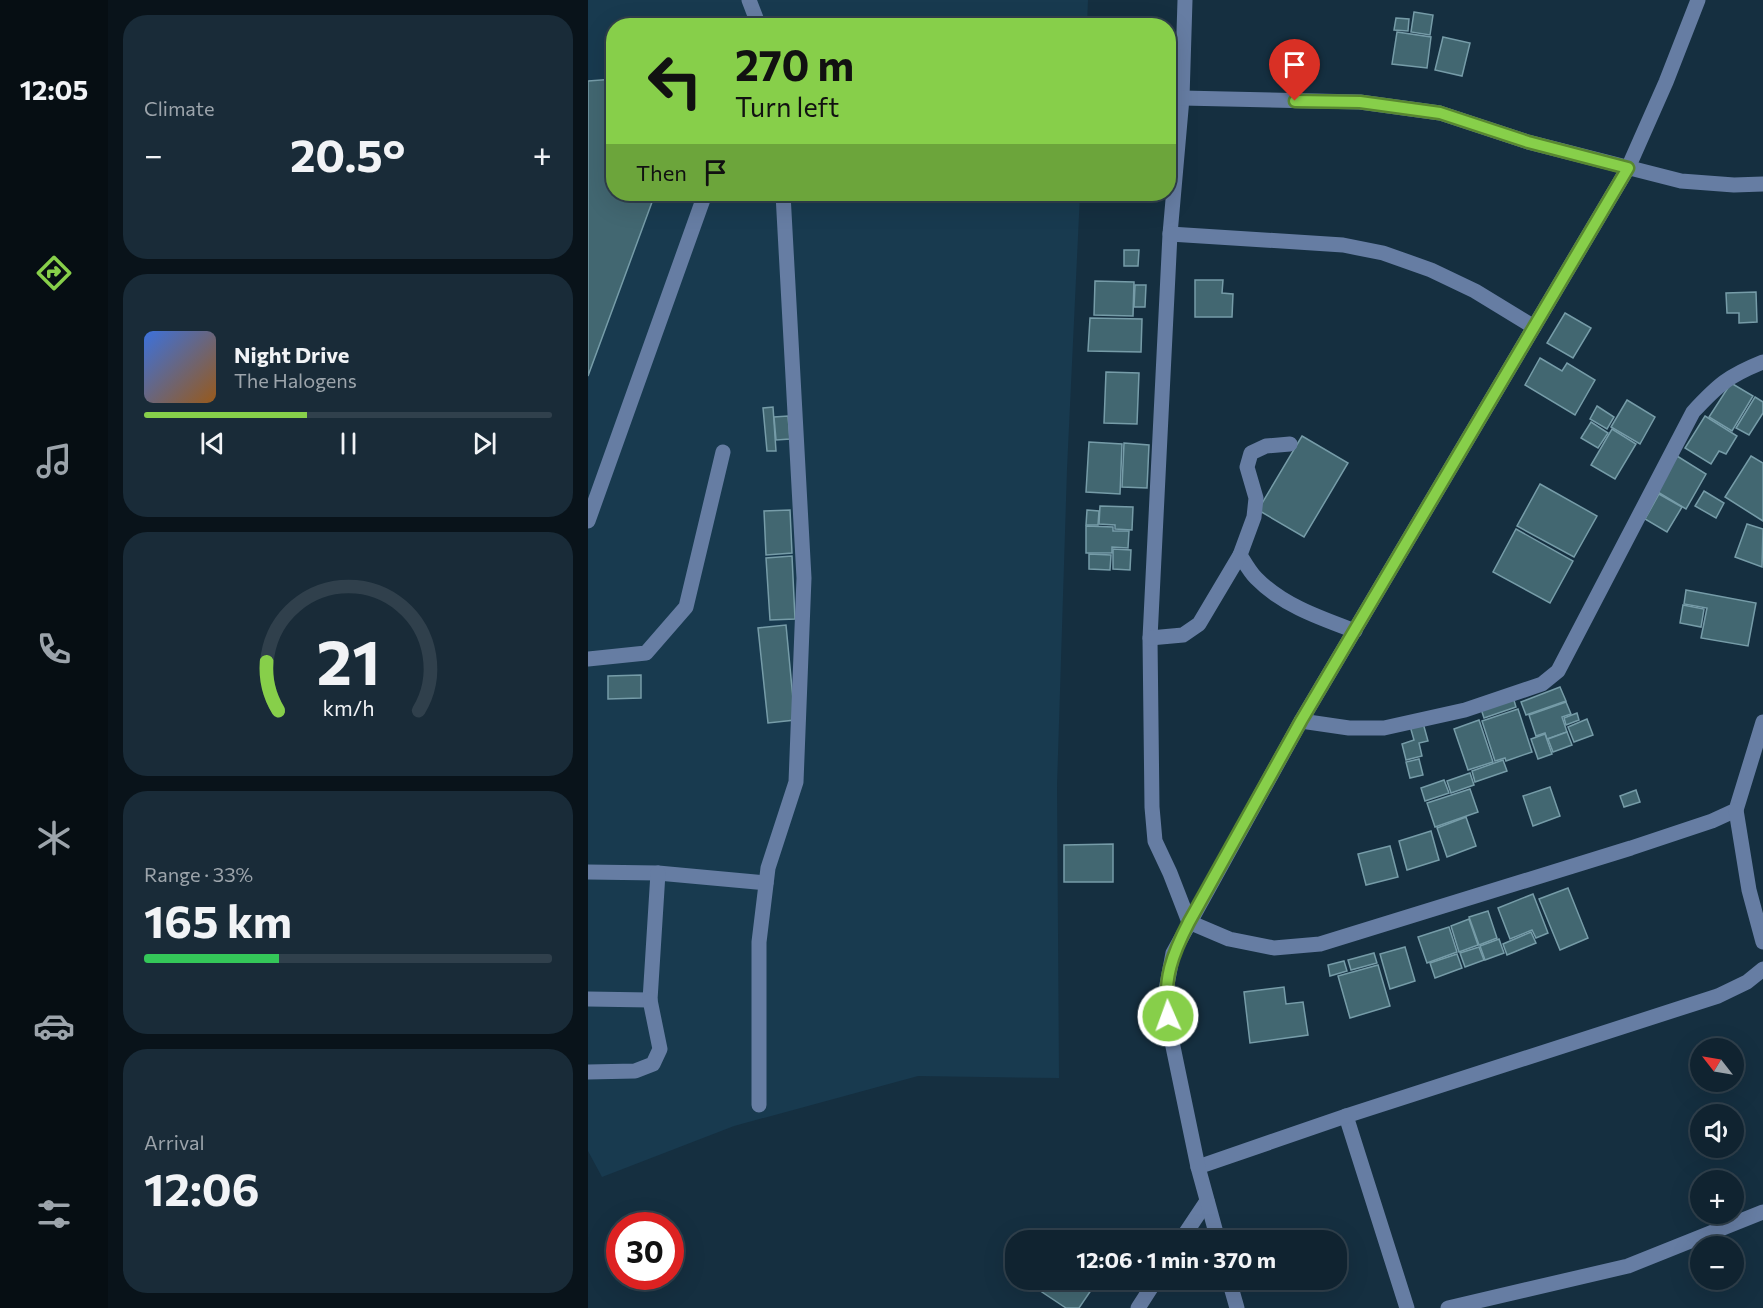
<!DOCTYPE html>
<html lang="en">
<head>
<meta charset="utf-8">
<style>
  :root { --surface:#102330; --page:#192b38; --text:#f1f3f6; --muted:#9ca4ab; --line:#30404c; --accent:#87cf4a }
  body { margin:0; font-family:Commissioner,sans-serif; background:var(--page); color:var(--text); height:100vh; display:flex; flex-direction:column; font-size:22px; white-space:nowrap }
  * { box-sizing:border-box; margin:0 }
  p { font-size:20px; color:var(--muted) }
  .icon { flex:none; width:33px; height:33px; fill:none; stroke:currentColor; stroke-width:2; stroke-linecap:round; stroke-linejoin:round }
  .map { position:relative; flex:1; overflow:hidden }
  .side { display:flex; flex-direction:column; gap:15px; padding:15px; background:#09131a; width:480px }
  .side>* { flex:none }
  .hud { position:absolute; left:18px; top:18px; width:570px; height:183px; border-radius:24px; box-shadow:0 6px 24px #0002,0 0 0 2px var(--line); background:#87cf4a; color:#111; overflow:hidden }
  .needle { width:39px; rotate:301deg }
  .tools { position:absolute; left:1102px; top:1038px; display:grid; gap:12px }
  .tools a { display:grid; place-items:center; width:54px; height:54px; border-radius:50%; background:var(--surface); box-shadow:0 6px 24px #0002,0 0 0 2px var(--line); font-size:30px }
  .speed { position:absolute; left:18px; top:1212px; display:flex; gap:12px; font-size:30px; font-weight:700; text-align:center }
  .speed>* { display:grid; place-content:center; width:78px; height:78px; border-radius:50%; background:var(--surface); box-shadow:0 6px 24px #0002,0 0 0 2px var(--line); line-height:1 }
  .speed .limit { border:9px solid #d22; background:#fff; color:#111 }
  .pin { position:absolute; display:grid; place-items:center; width:51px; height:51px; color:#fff; margin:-62px -26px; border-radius:50% 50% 50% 0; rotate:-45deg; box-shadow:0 0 6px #0007 }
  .pin .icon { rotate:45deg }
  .me { position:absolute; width:66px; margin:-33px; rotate:358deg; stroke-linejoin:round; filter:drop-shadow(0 0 4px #0008) }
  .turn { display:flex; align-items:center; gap:21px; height:126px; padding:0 30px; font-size:27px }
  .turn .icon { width:78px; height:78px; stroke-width:2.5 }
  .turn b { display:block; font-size:42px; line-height:51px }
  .then { display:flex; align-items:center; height:57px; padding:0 30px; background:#0003; gap:12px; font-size:22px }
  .big { font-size:45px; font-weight:700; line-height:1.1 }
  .side .card { flex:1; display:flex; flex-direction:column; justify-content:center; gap:9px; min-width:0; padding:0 21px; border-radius:24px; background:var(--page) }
  .side .dial { align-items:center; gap:0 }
  .dial svg { height:156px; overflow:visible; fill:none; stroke:var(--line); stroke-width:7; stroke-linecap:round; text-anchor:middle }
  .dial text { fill:var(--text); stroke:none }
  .song { display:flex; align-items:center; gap:18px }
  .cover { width:72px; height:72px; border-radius:9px; background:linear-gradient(135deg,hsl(220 70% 55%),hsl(30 70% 35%)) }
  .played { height:6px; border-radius:3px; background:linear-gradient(90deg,var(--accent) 40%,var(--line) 40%) }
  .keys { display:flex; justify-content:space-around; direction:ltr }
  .heat { display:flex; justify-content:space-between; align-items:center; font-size:33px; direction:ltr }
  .charge { height:9px; border-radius:4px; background:linear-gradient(90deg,#34c759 33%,var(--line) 0) }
  .trip { position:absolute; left:417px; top:1230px; width:342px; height:60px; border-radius:24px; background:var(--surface); box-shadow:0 6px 24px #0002,0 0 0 2px var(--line); font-weight:700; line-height:60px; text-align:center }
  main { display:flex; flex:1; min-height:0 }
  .tabs { display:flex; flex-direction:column; width:108px; justify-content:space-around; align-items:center; background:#060e13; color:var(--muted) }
  .tabs .icon { width:42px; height:42px }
  .tabs .active { color:var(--accent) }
  .tabs b { font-size:27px; color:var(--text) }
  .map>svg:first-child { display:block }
  .built { fill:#183a4f }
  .building { fill:#426771; stroke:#769ca8; stroke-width:1.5 }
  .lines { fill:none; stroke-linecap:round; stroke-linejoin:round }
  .minor { stroke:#667da3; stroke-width:15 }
  .route-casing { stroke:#588730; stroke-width:15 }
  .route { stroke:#87cf4a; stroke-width:10 }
</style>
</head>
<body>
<main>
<nav class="tabs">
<b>12:05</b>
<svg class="icon active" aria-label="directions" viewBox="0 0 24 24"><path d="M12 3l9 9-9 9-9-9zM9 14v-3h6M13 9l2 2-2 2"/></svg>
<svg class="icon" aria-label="music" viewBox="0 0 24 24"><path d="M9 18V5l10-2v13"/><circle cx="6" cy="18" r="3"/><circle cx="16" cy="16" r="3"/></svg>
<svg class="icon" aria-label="phone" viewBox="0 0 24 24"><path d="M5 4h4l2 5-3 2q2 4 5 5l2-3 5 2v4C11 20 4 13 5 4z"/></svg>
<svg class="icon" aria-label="climate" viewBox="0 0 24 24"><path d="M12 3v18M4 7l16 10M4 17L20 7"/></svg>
<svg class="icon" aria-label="car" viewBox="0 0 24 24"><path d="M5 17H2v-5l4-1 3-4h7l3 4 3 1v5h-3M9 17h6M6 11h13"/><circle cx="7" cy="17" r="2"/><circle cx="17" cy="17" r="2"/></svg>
<svg class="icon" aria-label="filters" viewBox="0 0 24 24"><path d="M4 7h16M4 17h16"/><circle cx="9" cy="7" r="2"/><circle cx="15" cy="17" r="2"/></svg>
</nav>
<section class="side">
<div class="card"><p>Climate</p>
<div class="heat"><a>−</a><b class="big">20.5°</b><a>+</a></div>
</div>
<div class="card">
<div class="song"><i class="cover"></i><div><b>Night Drive</b><p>The Halogens</p></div></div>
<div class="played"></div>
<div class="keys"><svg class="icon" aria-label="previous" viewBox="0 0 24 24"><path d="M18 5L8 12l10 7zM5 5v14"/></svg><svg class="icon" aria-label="pause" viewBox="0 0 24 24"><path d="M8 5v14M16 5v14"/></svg><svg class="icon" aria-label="next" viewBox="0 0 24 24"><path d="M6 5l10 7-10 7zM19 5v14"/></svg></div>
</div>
<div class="card dial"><svg viewBox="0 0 100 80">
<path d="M14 69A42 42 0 1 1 86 69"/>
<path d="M14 69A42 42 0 0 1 8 44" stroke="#87cf4a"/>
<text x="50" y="56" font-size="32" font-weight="700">21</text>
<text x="50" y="72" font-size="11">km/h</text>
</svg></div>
<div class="card"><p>Range · 33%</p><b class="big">165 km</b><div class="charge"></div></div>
<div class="card"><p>Arrival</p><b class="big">12:06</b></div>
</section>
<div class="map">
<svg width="1175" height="1308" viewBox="0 0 1175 1308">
  <rect width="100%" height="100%" fill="#152f40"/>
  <!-- built -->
  <path class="built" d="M0 0H500L499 25 26 26V194H492L479 469 469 786 471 1078 330 1076 146 1126 14 1177 0 1151Z"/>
  <!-- building -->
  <g class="building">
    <path d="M826 12 845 15 842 35 823 32Z"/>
    <path d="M808 18 821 19 820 31 806 30Z"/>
    <path d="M809 32 843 37 839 68 804 64Z"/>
    <path d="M855 37 882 43 874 76 847 70Z"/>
    <path d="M26 79V194H67L0 376V81Z"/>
    <path d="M536 250H551L550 266H536Z"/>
    <path d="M607 280H635L634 293 645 294 644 317H607Z"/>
    <path d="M507 281 546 282 545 316 506 315Z"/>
    <path d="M547 285H558L557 307H546Z"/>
    <path d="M1168 292 1169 322 1151 323V313H1139L1138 293Z"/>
    <path d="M977 313 1003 328 985 358 959 343Z"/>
    <path d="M502 318 554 319 553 352 500 351Z"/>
    <path d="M952 358 974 371 979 363 1007 380 987 415 937 385Z"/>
    <path d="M518 372 551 373 549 424 516 423Z"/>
    <path d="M1143 383 1165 396 1144 431 1121 417Z"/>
    <path d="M1167 397 1175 402V413L1161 435 1148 428Z"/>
    <path d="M1039 400 1067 417 1052 444 1023 427Z"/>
    <path d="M1009 406 1026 417 1019 429 1002 419Z"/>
    <path d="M185 407 188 451H179L175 408Z"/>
    <path d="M200 416 202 439 188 440 186 417Z"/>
    <path d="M1117 416 1149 436 1138 454 1131 451 1123 464 1097 448Z"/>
    <path d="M1003 422 1020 433 1010 448 993 438Z"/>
    <path d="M1024 429 1048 444 1027 479 1003 465Z"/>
    <path d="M714 436 760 463 716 537 670 510Z"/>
    <path d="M501 442 534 444 532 494 498 492Z"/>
    <path d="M536 443 561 445 559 488 534 487Z"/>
    <path d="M1089 456 1118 474 1098 509 1068 491Z"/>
    <path d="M1163 456 1175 463V521L1137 497Z"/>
    <path d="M952 484 1009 516 986 557 929 526Z"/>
    <path d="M1116 491 1136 503 1128 518 1107 506Z"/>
    <path d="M1071 494 1094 507 1079 532 1057 519Z"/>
    <path d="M512 506 545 507 544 530 527 529V525L511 524Z"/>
    <path d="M202 510 204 553 178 555 176 511Z"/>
    <path d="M499 510 511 511 510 525H498Z"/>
    <path d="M1159 524 1175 529 1174 567 1147 557Z"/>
    <path d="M498 526 525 527V531H541L540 548 524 547V553H498Z"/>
    <path d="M928 529 985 561 962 603 905 572Z"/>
    <path d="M525 549 543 550 542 570 525 569Z"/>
    <path d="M501 554 523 555 522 570 501 569Z"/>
    <path d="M204 556 207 619 182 620 178 558Z"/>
    <path d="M1098 590 1168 603 1160 646 1113 638 1119 608 1096 604Z"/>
    <path d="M1095 605 1116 609 1113 627 1092 623Z"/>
    <path d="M198 625 207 720 180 723 170 628Z"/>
    <path d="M53 675V698L20 699V676Z"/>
    <path d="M972 687 978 701 938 715 933 702Z"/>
    <path d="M925 697 928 707 896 718 893 709Z"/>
    <path d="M978 702 983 714 974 717 979 732 959 739 957 733 948 736 941 715Z"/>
    <path d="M930 709 944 752 918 761 917 758 907 761 894 721Z"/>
    <path d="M989 713 991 720 978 725 976 718Z"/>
    <path d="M999 719 1005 735 986 742 980 727Z"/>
    <path d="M891 720 905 762 880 770 866 729Z"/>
    <path d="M835 723 840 741 831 743 834 756 818 760 814 744 826 740 822 726Z"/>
    <path d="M979 732 984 745 965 752 960 739Z"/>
    <path d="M957 734 964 754 950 759 943 739Z"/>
    <path d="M831 759 835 775 822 778 818 762Z"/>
    <path d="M915 760 919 771 887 782 884 771Z"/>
    <path d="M882 773 886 785 863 793 859 781Z"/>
    <path d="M856 780 861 793 837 801 833 788Z"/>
    <path d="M962 787 972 816 945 826 935 796Z"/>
    <path d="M882 789 890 812 847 827 839 803Z"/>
    <path d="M1048 790 1052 802 1036 807 1032 796Z"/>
    <path d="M878 817 888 846 859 857 849 828Z"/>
    <path d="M843 831 851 860 819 870 811 841Z"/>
    <path d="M525 844V882H476V845Z"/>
    <path d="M802 846 810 877 778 885 770 854Z"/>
    <path d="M980 888 1000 938 972 950 951 899Z"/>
    <path d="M945 894 960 933 948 938 944 930 922 939 910 908Z"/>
    <path d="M900 911 909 938 891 945 881 917Z"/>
    <path d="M881 919 890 945 871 952 863 926Z"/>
    <path d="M861 927 869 952 839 963 830 937Z"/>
    <path d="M943 932 948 943 919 955 915 944Z"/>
    <path d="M911 939 916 953 897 960 892 946Z"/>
    <path d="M817 947 827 981 802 989 792 954Z"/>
    <path d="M891 947 896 960 877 967 872 953Z"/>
    <path d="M786 953 789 963 763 970 760 960Z"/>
    <path d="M869 954 874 968 847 978 842 963Z"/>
    <path d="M756 961 759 971 742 976 740 965Z"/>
    <path d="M790 965 802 1006 762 1018 750 976Z"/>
    <path d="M696 987 698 1004 715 1002 720 1035 662 1043 656 992Z"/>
    <path d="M436 1280H510L491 1308H478Z"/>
  </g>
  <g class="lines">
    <!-- minor -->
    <g class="minor">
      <path d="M161 0 171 26"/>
      <path d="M597 0 594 98 582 234 562 638 564 807 567 841 582 873 601 922 641 939 686 948 732 944 1043 848 1124 821 1148 810 1175 722"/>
      <path d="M594 98 772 102 852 113 940 142 1093 181 1146 185 1175 184"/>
      <path d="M582 234 755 245 795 253 843 270 887 291 946 327"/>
      <path d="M702 444 678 446 663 453 659 467 668 498 666 517 652 555C657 563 662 572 668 578 694 605 732 618 767 631"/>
      <path d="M0 521 117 194"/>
      <path d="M562 638 595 635 611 624 652 555"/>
      <path d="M0 659 58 653 98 607 135 452"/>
      <path d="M713 721 761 728H796L877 710 954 684 970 671 1105 412C1130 385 1140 376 1175 362"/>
      <path d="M1148 810 1161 890 1175 942"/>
      <path d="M0 872 70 873 178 883"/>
      <path d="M0 999 62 1000 70 873"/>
      <path d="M0 1072 47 1071 65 1064 72 1049 62 1000"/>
      <path d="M171 1105V942L180 868 208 782 216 578 195 194"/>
      <path d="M758 1116 819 1308"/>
      <path d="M610 1167 758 1116 1130 996 1159 982 1175 969"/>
      <path d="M593 1240 619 1201"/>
      <path d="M630 1240 610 1167 583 1037 577 995 585 953 713 721 1040 168 1078 82 1110 0"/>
      <path d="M641 1280 649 1308"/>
      <path d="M550 1308 568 1280"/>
      <path d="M860 1308 1040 1266 1175 1212"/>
    </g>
  </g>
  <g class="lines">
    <defs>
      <path id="route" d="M580 1016C575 979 584 955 601 922L713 721 1040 168 940 142 852 113 772 102 707 101"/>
    </defs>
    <!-- route casing -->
    <use href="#route" class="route-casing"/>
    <!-- route -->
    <use href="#route" class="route"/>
  </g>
</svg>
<div class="tools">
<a><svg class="needle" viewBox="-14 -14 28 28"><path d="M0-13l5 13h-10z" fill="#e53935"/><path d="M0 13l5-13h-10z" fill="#9ca4ab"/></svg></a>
<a><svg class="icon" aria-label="sound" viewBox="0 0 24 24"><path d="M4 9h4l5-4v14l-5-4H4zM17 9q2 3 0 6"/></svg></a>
<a>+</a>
<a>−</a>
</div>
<div class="speed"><div class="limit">30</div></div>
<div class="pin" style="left:707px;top:101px;background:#d93025"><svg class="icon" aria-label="arrive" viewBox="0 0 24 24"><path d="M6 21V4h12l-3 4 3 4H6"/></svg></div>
<svg class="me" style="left:580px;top:1016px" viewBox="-20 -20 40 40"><circle r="17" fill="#87cf4a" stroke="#fff" stroke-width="3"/><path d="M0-11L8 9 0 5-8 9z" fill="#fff"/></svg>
<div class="trip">12:06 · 1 min · 370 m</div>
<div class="hud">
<div class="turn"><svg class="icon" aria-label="left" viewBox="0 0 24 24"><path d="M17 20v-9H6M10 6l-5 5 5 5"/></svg><div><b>270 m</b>Turn left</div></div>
<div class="then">Then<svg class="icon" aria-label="arrive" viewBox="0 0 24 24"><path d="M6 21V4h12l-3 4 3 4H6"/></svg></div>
</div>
</div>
</main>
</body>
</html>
